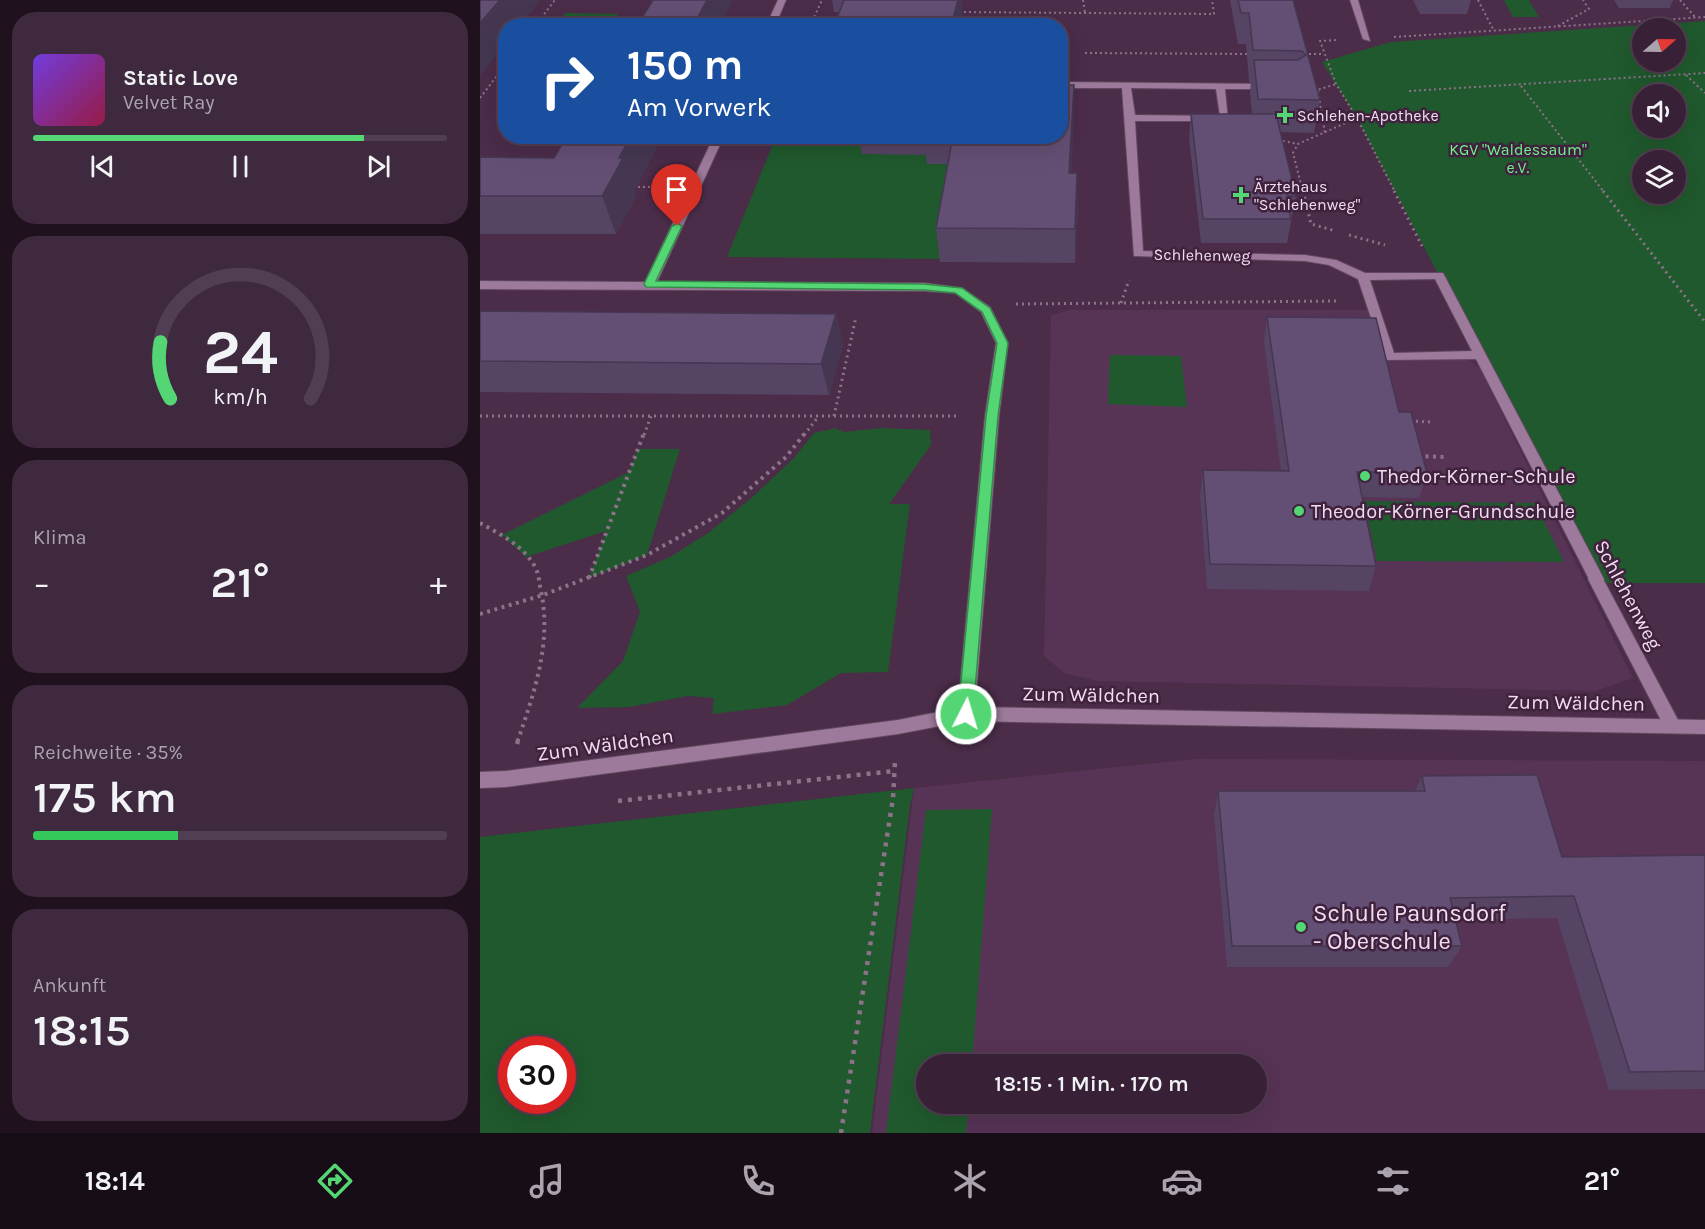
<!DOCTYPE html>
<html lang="de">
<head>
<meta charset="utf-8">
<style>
  :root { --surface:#382137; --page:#3f293f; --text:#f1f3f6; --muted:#aba3ad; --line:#523e52; --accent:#53d673 }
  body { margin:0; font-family:Karla,sans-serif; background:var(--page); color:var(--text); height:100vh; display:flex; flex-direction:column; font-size:22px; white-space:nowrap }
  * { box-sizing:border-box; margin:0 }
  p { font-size:20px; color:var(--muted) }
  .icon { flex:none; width:33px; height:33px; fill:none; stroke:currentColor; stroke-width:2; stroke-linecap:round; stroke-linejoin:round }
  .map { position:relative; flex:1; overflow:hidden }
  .details { display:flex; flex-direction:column; gap:12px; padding:12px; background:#1f121e; width:480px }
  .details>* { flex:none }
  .top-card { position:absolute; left:18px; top:18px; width:570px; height:126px; border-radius:24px; box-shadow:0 6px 24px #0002,0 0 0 2px var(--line); background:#1a4fa0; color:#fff; overflow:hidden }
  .needle { width:39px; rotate:70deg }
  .buttons { position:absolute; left:1152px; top:18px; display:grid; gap:12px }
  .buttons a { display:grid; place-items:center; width:54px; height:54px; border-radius:50%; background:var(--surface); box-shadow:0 6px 24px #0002,0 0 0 2px var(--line); font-size:30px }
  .speed { position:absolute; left:18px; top:1036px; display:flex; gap:12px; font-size:30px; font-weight:700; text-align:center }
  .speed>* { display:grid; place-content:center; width:78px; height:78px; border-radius:50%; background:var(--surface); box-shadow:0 6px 24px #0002,0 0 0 2px var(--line); line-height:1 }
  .speed .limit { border:9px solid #d22; background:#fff; color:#111 }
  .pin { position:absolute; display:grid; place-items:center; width:51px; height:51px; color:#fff; margin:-62px -26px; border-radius:50% 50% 50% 0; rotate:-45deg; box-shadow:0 0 6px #0007 }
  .pin .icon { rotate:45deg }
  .me { position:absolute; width:66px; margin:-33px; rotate:5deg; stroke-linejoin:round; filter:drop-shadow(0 0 4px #0008) }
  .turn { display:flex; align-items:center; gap:21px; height:126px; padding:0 30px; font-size:27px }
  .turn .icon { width:78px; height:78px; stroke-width:2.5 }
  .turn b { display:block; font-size:42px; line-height:51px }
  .big { font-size:45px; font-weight:600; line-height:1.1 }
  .details .widget { flex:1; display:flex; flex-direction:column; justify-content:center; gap:9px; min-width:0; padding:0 21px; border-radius:24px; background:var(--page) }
  .details .dial { align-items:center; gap:0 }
  .dial svg { height:156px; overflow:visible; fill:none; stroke:var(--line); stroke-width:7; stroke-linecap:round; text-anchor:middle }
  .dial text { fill:var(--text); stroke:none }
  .song { display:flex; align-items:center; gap:18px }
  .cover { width:72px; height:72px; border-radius:9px; background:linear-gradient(135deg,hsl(260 70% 55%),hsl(340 70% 35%)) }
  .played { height:6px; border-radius:3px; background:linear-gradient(90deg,var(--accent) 80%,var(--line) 80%) }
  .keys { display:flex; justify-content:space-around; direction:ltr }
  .heat { display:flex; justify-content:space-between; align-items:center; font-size:33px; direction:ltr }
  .charge { height:9px; border-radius:4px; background:linear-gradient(90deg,#34c759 35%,var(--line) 0) }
  .trip { position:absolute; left:436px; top:1054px; width:351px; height:60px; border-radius:30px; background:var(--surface); box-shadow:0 6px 24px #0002,0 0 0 2px var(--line); font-weight:600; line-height:60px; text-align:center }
  .dock { display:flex; height:96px; justify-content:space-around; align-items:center; background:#160d16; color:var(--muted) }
  .dock .icon { width:42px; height:42px }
  .dock .on { color:var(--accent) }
  .dock b { font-size:27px; color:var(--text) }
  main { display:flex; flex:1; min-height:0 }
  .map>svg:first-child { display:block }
  .built { fill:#573356; fill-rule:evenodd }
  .green { fill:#20592d; fill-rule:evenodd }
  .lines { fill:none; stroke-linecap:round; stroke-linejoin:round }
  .service-casing { stroke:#624861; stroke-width:2 }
  .minor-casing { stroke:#624861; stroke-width:2 }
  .path-far3 { stroke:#8c728a; stroke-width:2; stroke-dasharray:2 3; stroke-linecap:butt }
  .path-far2 { stroke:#8c728a; stroke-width:3; stroke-dasharray:2 4; stroke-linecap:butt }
  .path-far1 { stroke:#8c728a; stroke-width:4; stroke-dasharray:3 4.5; stroke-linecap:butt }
  .path { stroke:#8c728a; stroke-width:4.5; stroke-dasharray:4 6; stroke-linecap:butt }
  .service { fill:#9d7a9b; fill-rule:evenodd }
  .minor { fill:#9d7a9b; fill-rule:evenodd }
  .wall { fill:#554464 }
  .shaded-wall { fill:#453751 }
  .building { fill:#634f74; stroke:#453751; stroke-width:1.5 }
  .route { fill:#53d673; stroke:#368b4b; stroke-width:1.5 }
  .poi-dot { fill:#53d673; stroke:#40223e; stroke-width:2 }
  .labels { text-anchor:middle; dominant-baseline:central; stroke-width:5; stroke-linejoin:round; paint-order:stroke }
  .far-poi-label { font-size:16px; fill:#f1ddef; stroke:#40223e; text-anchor:start }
  .far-park-label { font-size:16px; fill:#6ef18b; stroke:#40223e }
  .far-street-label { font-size:16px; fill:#f1ddef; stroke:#40223e }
  .poi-label { font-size:20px; fill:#f1ddef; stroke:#40223e; text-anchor:start }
  .street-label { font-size:20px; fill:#f1ddef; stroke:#40223e }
  .near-poi-label { font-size:24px; fill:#f1ddef; stroke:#40223e; text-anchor:start }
</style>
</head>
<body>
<main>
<section class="details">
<div class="widget">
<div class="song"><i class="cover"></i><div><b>Static Love</b><p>Velvet Ray</p></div></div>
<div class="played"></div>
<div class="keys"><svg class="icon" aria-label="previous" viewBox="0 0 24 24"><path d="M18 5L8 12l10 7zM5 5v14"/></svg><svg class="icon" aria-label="pause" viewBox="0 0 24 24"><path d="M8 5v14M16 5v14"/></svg><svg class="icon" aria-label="next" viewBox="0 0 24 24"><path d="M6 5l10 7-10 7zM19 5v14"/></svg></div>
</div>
<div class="widget dial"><svg viewBox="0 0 100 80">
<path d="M14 69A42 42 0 1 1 86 69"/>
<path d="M14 69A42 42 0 0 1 9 40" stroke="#53d673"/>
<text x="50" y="56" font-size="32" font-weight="700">24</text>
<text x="50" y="72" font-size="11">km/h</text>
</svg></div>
<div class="widget"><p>Klima</p>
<div class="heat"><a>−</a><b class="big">21°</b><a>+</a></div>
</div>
<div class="widget"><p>Reichweite · 35%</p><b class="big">175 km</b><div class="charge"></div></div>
<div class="widget"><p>Ankunft</p><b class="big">18:15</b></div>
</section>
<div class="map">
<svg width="1225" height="1133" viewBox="0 0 1225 1133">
  <rect width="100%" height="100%" fill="#4b2c49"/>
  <!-- built -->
  <g class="built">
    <path d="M588 310H894L909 357H979L991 361 999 367 1153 678 1116 691 617 681 584 673 564 656 571 316Z"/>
    <path d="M715 759 1225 761V1133H392L434 788ZM447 1065H777V1104H447Z"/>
  </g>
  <!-- green -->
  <g class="green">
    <path d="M1024 0H1049L1059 17H1033Z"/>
    <path d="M85 13 138 14 130 25H76Z"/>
    <path d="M1225 21V583H1126L1053 457 877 118 842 62 911 42ZM1162 28H1196V62H1162ZM1162 94H1196V128H1162ZM1162 160H1196V194H1162Z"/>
    <path d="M293 144H385L449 155 484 164 460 259 247 257Z"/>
    <path d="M630 355 701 356 707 407 628 404Z"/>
    <path d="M355 428 364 432 401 428 450 430 451 445 409 504H430L408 672 361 673 307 705 232 714 234 698 208 696 149 707 97 708 143 661 160 612 146 576 190 557 228 533 269 500 313 459 334 433Z"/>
    <path d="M158 449H200L167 555 109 578 126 531 46 557 22 535 149 472Z"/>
    <path d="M884 501 1055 503 1084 562 897 561Z"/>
    <path d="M434 788 430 805 390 1133H0V837ZM32 1050H82V1101H32Z"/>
    <path d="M512 809 492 1065H447V1104H489L486 1133H406L446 810Z"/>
  </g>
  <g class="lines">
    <defs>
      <path id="service" d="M1116 573 1121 575 1198 720 1200 725 1198 730 1192 732 1186 730 1108 579 1111 575Z"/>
      <g id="minor">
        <path d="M298 0H306L295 26H286Z"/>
        <path d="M870 0H878L890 41 883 39Z"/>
        <path d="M580 82 793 84V88L790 89H745L748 121H655L663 251 825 255 856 260 885 273H963L1124 579 1121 583H1111L996 359 905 360 878 279 849 265 825 261 654 256 642 88H580ZM651 88 736 89 740 116 655 115ZM955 279 992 351 914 353 890 280Z"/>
        <path d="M234 136H244L177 282 444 283 482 288 510 307 528 343 519 416 495 707 1225 720V734L486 721 418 734 26 787 0 788V772L26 771 418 720 478 708 505 416 516 343 501 312 475 293 444 291 0 289V281L165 282Z"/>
      </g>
    </defs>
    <!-- service casing -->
    <use href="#service" class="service-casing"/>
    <!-- minor casing -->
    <use href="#minor" class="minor-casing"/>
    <!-- path-far3 -->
    <g class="path-far3">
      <path d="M603 0 605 13"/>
      <path d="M998 0 1014 31"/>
      <path d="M1200 0 1215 17"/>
      <path d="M479 12 734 14 732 0"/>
      <path d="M55 26 75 0"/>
      <path d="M330 26 342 0"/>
      <path d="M1078 26 1109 9 1103 0"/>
      <path d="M914 37 1225 17"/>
      <path d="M856 40 840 41 856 84 877 118 915 192"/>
      <path d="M605 53 772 54"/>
      <path d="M824 54H844"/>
      <path d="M1206 75 1225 93"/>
      <path d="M1041 86 1124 192"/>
      <path d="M834 91 856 84"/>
      <path d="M838 91 845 133"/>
      <path d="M929 91 1225 73"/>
      <path d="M0 98 26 64"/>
      <path d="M798 140 818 144"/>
      <path d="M153 187H182"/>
      <path d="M823 192 813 153 818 144 877 118"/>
    </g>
    <!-- path-far2 -->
    <g class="path-far2">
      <path d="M823 191 831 224 856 231"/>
      <path d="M914 191 942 246"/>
      <path d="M1123 191 1225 322"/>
      <path d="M869 235 905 245"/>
      <path d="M641 303 649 280"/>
      <path d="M536 304 858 301"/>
      <path d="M0 416H479"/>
      <path d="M354 416 376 317"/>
      <path d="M930 421 952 422"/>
      <path d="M164 435 171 416"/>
      <path d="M324 435 339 416"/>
    </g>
    <!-- path-far1 -->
    <g class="path-far1">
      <path d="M938 456 964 457"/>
      <path d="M0 523C20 534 42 545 54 565 59 573 59 582 61 591 72 644 54 693 37 743"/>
      <path d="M109 578 164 433"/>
      <path d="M0 614 63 595 167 555 242 513 306 457 325 433"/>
    </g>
    <!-- path -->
    <g class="path">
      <path d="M37 744 38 741"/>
      <path d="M138 801 414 771"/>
      <path d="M361 1133 413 798 415 761"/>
    </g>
    <!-- service -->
    <use href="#service" class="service"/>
    <!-- minor -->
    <use href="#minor" class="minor"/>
  </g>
  <!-- wall -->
  <g class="wall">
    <path d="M352 0H481L483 18 481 26H354L359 12H354Z"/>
    <path d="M750 0H813L840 100 834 133 800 132 816 196 807 243H721L709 138 711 114H772L770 92 771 82H769L766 44H758Z"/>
    <path d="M933 0H991L987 14H940Z"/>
    <path d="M1134 0H1193L1190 8H1139Z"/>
    <path d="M594 116 591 173 598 206 595 263 460 262 456 228 468 164H447L446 155 382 154 380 144H313L311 136H580Z"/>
    <path d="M87 136H183L154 191 156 196 136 234H0V157L74 158Z"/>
    <path d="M0 311 356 314 363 345 349 395 0 392Z"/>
    <path d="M787 317 919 412 947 473 939 498 882 497 896 566 889 591 727 589 720 495 723 470 801 471 784 342Z"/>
    <path d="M942 776 1082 857 1225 855V1089L1129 1090 1077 918 976 920 982 946 968 967H747L734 815 738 791H935Z"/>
  </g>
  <!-- shaded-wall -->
  <g class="shaded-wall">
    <path d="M20 0H61L40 26H26V44L0 76V23Z"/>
    <path d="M227 0H252V3L240 26H213Z"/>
    <path d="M478 0H481L483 18 481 26H471Z"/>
    <path d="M594 85V116L590 206 589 173Z"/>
    <path d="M151 136H183L154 191 156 196 136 234 122 196 139 158Z"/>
    <path d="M597 173 598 206 595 263V229Z"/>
    <path d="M356 314 363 345 349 395 341 364Z"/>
  </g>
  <!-- building -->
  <g class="building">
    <path d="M0 0H20L0 23Z"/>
    <path d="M173 0H227L213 26H157Z"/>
    <path d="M364 0H478L471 26H354Z"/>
    <path d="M758 0H813L840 100 778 99 774 60H818L826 55 822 51 773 50 769 13H761Z"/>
    <path d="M580 85H594L589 173H597L595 229 456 228 473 136H580Z"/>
    <path d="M711 114H796L816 196H807L811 219H723Z"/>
    <path d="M87 136H151L139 158H143L122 196H0V157L74 158Z"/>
    <path d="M0 311 356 314 341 364 0 361Z"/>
    <path d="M787 317 896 318 919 412H931L947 473 877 472 896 566 730 564 723 470 809 471Z"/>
    <path d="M1057 775 1082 857 1225 855V1071L1150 1072 1094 896 970 898 982 946H752L738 791H945L942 776Z"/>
  </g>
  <!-- route -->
  <path class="route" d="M197 223 202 226 176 281 444 284 482 288 510 308 528 343 518 416 493 714 491 719 486 720 480 719 478 714 506 416 517 343 502 312 475 293 444 290 166 287 164 284 192 226Z"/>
  <!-- markers -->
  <g class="poi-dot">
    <path d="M802 106h6v6h6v6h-6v6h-6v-6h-6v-6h6z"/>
    <path d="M758 186h6v6h6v6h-6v6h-6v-6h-6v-6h6z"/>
    <circle cx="885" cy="476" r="6"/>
    <circle cx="819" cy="511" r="6"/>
    <circle cx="821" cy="927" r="6"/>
  </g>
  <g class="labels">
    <!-- far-poi labels -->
    <g class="far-poi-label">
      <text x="817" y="115">Schlehen-Apotheke</text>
      <text x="774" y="186">Ärztehaus<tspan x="774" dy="18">"Schlehenweg"</tspan></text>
    </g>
    <!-- far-park labels -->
    <g class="far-park-label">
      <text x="1038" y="149">KGV "Waldessaum"<tspan x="1038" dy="18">e.V.</tspan></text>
    </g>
    <!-- far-street labels -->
    <g class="far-street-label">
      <text transform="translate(722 255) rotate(1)">Schlehenweg</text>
    </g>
    <!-- poi labels -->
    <g class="poi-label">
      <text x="897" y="476">Thedor-Körner-Schule</text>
      <text x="831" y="511">Theodor-Körner-Grundschule</text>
    </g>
    <!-- street labels -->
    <g class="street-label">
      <text transform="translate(1148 595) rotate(62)">Schlehenweg</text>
      <text transform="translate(611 695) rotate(1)">Zum Wäldchen</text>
      <text transform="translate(1096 703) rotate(1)">Zum Wäldchen</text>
      <text transform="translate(125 745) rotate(-8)">Zum Wäldchen</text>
    </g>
    <!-- near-poi labels -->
    <g class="near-poi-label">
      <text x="833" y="913">Schule Paunsdorf<tspan x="833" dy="28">- Oberschule</tspan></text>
    </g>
  </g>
</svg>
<div class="buttons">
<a><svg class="needle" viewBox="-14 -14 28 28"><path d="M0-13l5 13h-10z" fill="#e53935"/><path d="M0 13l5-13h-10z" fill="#aba3ad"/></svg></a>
<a><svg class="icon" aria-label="sound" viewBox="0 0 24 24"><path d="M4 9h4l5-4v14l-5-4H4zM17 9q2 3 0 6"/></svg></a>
<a><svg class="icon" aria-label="layers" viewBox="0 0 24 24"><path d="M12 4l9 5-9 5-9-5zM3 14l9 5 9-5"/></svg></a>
</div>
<div class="speed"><div class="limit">30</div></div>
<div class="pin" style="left:197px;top:226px;background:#d93025"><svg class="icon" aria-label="arrive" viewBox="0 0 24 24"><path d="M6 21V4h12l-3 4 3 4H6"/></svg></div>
<svg class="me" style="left:486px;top:714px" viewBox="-20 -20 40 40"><circle r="17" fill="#53d673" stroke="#fff" stroke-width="3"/><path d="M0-11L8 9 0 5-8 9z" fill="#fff"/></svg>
<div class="trip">18:15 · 1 Min. · 170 m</div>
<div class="top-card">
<div class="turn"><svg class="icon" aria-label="right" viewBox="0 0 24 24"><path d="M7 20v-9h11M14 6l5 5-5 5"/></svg><div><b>150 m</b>Am Vorwerk</div></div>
</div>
</div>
</main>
<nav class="dock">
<b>18:14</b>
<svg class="icon on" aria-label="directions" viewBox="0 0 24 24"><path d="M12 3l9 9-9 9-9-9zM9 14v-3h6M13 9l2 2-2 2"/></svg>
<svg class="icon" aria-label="music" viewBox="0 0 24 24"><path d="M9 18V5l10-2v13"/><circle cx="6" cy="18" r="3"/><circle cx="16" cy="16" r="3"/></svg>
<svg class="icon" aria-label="phone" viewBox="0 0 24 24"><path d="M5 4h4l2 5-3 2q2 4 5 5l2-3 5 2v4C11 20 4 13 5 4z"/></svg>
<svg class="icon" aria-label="climate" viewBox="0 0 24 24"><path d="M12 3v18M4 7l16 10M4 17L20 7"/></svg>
<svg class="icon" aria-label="car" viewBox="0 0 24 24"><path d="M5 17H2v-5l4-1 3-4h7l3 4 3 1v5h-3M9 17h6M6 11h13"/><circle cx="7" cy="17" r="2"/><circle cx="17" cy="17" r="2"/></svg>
<svg class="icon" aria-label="filters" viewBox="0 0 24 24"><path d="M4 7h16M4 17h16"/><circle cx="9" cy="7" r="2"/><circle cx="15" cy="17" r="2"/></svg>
<b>21°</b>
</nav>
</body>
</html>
